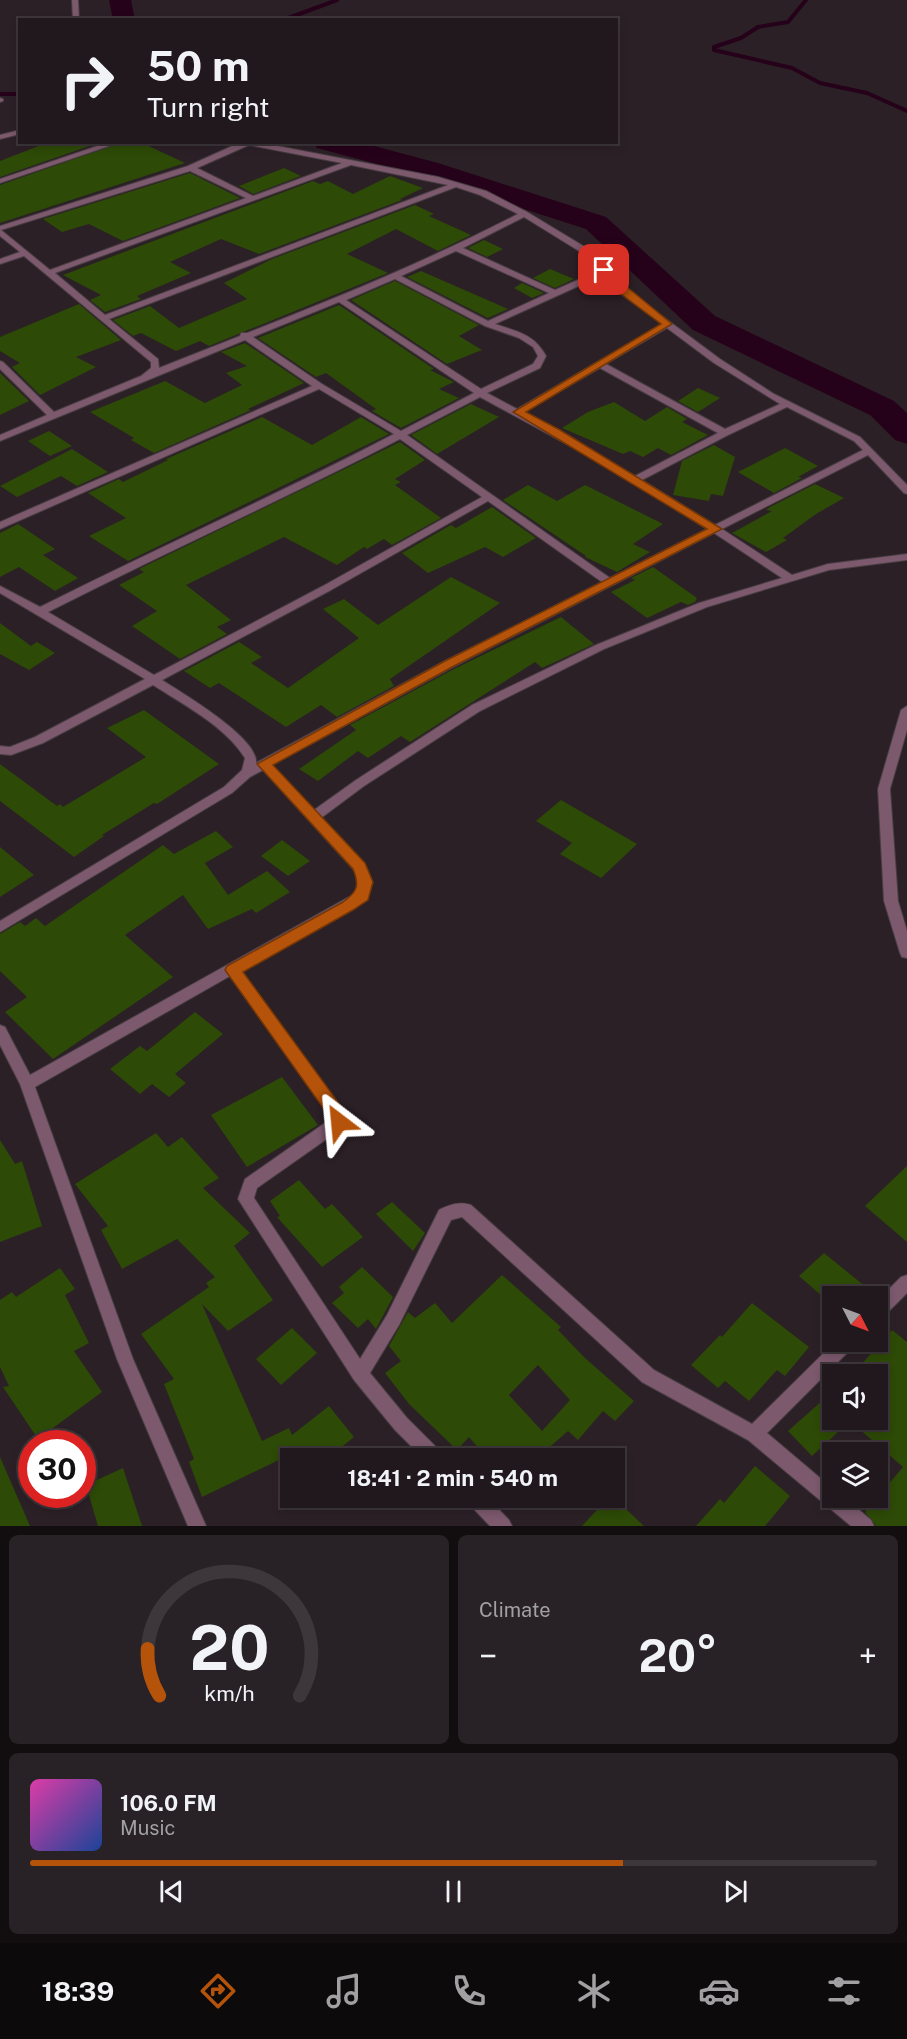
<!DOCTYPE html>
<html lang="en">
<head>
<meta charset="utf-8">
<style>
  :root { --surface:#20181c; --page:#282125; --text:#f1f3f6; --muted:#a2a0a3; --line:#3d373b; --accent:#b45309 }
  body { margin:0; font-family:"Public Sans",sans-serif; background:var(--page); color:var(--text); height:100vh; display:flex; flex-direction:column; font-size:22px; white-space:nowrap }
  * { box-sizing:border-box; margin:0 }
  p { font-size:20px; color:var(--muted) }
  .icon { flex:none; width:33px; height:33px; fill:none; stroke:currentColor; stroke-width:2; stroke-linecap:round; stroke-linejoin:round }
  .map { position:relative; height:1526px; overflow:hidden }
  .drawer { display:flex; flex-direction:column; gap:9px; padding:9px; background:#120d0f; flex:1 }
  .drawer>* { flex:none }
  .banner { position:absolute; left:18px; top:18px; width:600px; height:126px; border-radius:0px; box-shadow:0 3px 9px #0003,0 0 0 2px var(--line); background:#20181c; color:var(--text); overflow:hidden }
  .needle { width:39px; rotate:132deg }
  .tools { position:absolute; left:822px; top:1286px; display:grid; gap:12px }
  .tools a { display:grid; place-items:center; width:66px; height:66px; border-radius:0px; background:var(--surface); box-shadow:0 3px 9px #0003,0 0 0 2px var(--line); font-size:30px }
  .speed { position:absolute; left:18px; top:1430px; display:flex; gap:12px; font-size:30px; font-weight:700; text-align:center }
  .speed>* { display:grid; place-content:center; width:78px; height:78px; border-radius:50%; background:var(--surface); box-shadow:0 3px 9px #0003,0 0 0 2px var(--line); line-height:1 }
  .speed .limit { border:9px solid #d22; background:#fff; color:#111 }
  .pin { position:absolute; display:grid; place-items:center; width:51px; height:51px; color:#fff; margin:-26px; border-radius:12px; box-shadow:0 3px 9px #0006 }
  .me { position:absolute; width:66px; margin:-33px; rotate:331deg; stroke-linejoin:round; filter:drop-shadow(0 0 4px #0008) }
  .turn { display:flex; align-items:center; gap:21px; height:126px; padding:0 30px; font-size:27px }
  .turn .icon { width:78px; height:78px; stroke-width:2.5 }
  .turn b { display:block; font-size:42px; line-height:51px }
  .big { font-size:45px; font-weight:700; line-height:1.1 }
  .drawer .widget { flex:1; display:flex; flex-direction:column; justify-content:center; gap:9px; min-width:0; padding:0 21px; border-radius:9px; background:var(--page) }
  .drawer .dial { align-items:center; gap:0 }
  .dial svg { height:156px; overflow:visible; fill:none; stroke:var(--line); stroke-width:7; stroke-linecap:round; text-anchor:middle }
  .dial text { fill:var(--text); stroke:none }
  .song { display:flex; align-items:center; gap:18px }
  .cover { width:72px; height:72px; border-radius:9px; background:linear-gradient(135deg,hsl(320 70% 55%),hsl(220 70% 35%)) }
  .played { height:6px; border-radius:3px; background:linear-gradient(90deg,var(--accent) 70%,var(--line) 70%) }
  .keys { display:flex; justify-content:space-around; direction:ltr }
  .heat { display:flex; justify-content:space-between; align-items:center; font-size:33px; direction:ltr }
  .drawer .tiles { flex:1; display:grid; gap:9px; grid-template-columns:1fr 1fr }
  .widget:last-child { grid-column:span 2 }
  .trip { position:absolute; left:280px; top:1448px; width:345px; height:60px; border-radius:0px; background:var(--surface); box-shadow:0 3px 9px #0003,0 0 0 2px var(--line); font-weight:700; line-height:60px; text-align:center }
  .menu { display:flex; height:96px; justify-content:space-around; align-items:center; background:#0d0a0b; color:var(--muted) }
  .menu .icon { width:42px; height:42px }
  .menu .current { color:var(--accent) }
  .menu b { font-size:27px; color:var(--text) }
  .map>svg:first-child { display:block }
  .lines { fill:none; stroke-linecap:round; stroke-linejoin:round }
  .stream { stroke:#26021a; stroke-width:4 }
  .river { fill:#26021a; fill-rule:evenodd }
  .building { fill:#2d4a06; fill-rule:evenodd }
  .minor-casing { stroke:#473d42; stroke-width:2 }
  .tertiary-casing { stroke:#473d42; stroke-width:2 }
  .minor { fill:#7c596d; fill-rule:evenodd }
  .tertiary { fill:#7c596d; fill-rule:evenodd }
  .route { fill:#b45309; stroke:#753606; stroke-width:1.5 }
</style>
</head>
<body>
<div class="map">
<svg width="907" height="1526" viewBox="0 0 907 1526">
  <rect width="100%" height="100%" fill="#2b2026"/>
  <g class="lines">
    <!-- stream -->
    <g class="stream">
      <path d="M806 0 788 22 758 27 741 38 714 47V50L792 68 820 83 867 93 907 111"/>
      <path d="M283 20 337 0"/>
      <path d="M0 94H20"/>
    </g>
    <!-- river -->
    <g class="river">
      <path d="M109 0H131L135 20H113Z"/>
      <path d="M313 142H359L438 163 606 217 715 316 894 401 907 413V444L895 440 870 415 693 330 586 229 418 175 317 148Z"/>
    </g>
  </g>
  <!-- building -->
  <g class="building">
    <path d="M49 142H101L0 177V161Z"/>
    <path d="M123 142H140L185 163 0 223V185Z"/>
    <path d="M284 168 301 176 253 194 239 186Z"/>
    <path d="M190 173 240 198 123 241 89 224 62 232 43 219Z"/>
    <path d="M390 176 423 188 400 199 402 200 259 254 221 239 170 262 191 273 137 296 141 299 105 312 90 300 101 295 63 275 313 181 320 184 328 181 353 194Z"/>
    <path d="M415 205 434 214 429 216 471 235 438 251 396 229 347 254 388 273 209 346 200 341 176 351 141 333 133 336 113 320 150 306 179 328 247 299 224 283 272 259Z"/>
    <path d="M484 240 503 249 487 257 468 248Z"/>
    <path d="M550 269 574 279 555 288 533 278Z"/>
    <path d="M421 271 508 309 488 318 407 277Z"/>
    <path d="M395 281 479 325 459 336 482 350 447 364 351 300Z"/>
    <path d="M522 283 544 293 532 298 514 288Z"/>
    <path d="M79 304 121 340 76 357 96 367 40 395 12 367 20 363 0 351V337Z"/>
    <path d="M339 305 434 369 430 370 454 382 439 389 459 398 401 428 372 411 376 409 326 373 316 377 258 338Z"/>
    <path d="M245 343 304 383 248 409 251 410 154 453 131 440 134 438 90 412 165 381 205 403 242 385 226 373 247 366 221 352Z"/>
    <path d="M0 373 29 401 0 415Z"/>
    <path d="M698 388 720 398 698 412 678 401Z"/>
    <path d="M614 402 645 421 667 407 687 419 682 422 708 435 671 455 658 448 643 457 630 451 623 454 562 428 588 412Z"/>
    <path d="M471 404 499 417 437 454 411 435Z"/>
    <path d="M262 417 312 445 361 417 389 434 128 561 89 536 126 518 88 493 119 479 123 482 168 460 166 459Z"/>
    <path d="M49 431 72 446 50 456 28 441Z"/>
    <path d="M400 442 425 460 395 479 401 482 395 485 441 518 392 545 384 539 367 549 364 547 337 565 284 537 186 585 231 620 217 627 227 634 180 659 132 626 157 611 119 585 144 572 139 569Z"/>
    <path d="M714 445 735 457 723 496 711 494 709 501 673 495 682 461Z"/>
    <path d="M785 448 818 466 798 477 802 478 774 493 738 472Z"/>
    <path d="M72 449 108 472 77 486 61 476 17 497 0 486Z"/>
    <path d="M815 484 844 498 816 514 783 538 787 540 766 552 732 533 772 511 766 510 770 507Z"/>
    <path d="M528 485 557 501 585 485 663 524 633 544 650 552 617 572 585 557 586 556 503 500Z"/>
    <path d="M492 507 536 538 503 557 485 547 428 573 402 553 451 525 456 528Z"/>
    <path d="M18 524 55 549 43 555 78 578 55 591 19 567 0 577V533Z"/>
    <path d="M653 567 697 598 695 602 688 605 681 602 647 618 611 592 635 580 631 578Z"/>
    <path d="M451 577 500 603 390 679 394 686 337 717 321 705 286 727 219 683 210 688 184 671 239 642 262 657 251 663 288 688 359 638 323 609 344 599 378 625Z"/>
    <path d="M561 617 594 644 542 668 535 662 410 742 401 736 368 758 358 751 318 781 299 769 356 730 350 725 454 669Z"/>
    <path d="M0 623 31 646 37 642 55 653 29 670 0 654Z"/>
    <path d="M144 710 219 764 157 804 154 803 102 835 104 836 74 857 0 801V764L57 806 60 804 63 807 146 757 107 728Z"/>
    <path d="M561 800 637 844 601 878 560 854 572 843 536 821Z"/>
    <path d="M216 831 233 847 205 863 228 895 267 871 290 892 256 913 252 909 208 929 183 895 125 935 173 977 53 1059 5 1012 27 997 0 971V934L20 922 25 926 36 918 45 926 163 845 174 854Z"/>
    <path d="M282 840 310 861 288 876 261 856Z"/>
    <path d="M0 847 34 875 0 897Z"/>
    <path d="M195 1012 223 1034 175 1074 186 1083 169 1097 152 1084 140 1094 110 1069 140 1046 147 1051Z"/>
    <path d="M282 1077 318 1125 247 1167 211 1115Z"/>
    <path d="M156 1133 168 1147 182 1137 219 1178 203 1188 250 1233 234 1246 273 1300 228 1331 202 1304 262 1441 289 1428 292 1435 329 1406 354 1437 328 1458H315L306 1447 202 1497 189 1462 194 1459 164 1384 174 1379 141 1334 209 1287 206 1283 215 1277 177 1239 122 1269 101 1230 108 1226 75 1184Z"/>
    <path d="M0 1140 15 1164 22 1161 42 1226 0 1242Z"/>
    <path d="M907 1166V1242L865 1206Z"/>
    <path d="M299 1180 325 1209 332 1204 363 1237 322 1267 277 1217 280 1216 270 1201Z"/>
    <path d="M392 1202 425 1233 413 1251 376 1214Z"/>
    <path d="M824 1253 877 1296H822L799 1276Z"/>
    <path d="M362 1267 393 1297 376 1329 368 1319 358 1328 332 1303 344 1293 339 1287Z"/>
    <path d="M60 1268 75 1289 65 1295 89 1343 74 1351 102 1392 38 1439 3 1387 9 1386 0 1367V1300L12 1292 16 1297Z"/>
    <path d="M502 1275 561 1327 558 1330 585 1358 634 1401 615 1421 603 1411 578 1440 568 1431 537 1458H487L469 1437 457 1450 409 1404 385 1373 401 1361 389 1346 408 1312 415 1318 435 1303 452 1323ZM538 1365 570 1400 542 1431 509 1395Z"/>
    <path d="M752 1303 809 1347 785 1376 777 1370 749 1401 725 1381 718 1388 691 1365 720 1335 722 1337Z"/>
    <path d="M292 1328 317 1353 281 1385 256 1359Z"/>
    <path d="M892 1330 907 1342V1526H876L865 1512 903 1467 850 1421 812 1456 788 1431 832 1392V1419H878V1374H853Z"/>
    <path d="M0 1457 30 1526H0Z"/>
    <path d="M755 1466 790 1496 765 1526H696L720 1499 724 1503Z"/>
    <path d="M123 1468 142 1526H98L86 1485Z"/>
    <path d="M609 1497H613L644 1526H582Z"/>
  </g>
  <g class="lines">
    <defs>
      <g id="minor">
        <path d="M0 98 3 99V101L0 102Z"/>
        <path d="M109 142H121L0 183V179Z"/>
        <path d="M241 142H257L438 177 486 191 527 212 585 247 627 290 720 359 774 394 860 437 907 485V494L904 493 868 455 722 529 792 575 828 564 907 554V560L829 570 707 607 604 649 480 711 364 786 321 818 364 864 372 882 367 899 241 970 347 1118 341 1129 257 1188 254 1198 360 1359 387 1315 439 1210C449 1205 459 1201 471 1205L654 1370 752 1424 836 1341H855L853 1347 767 1433 832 1488V1497H844L871 1520 874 1526H851L748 1440 642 1382 462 1217 451 1220 399 1325 370 1373 407 1418 441 1452 444 1458H423L395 1430 354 1380 238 1199 245 1179 332 1118 230 976 35 1087 133 1359 206 1526H188L117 1359 20 1084 0 1045V1025L5 1027 30 1075 356 893 360 882 354 870 263 770 250 777 232 793 0 932V921L224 787 242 770 245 758C225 726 184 705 153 685L43 743 11 755 0 754V746L10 747 35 737 145 679 0 593V586L40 607C157 548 277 495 394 434L319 389 0 529V522L312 386 245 340 0 441V435L47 415 0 369V361L3 362 54 412 141 376 151 368V362L24 256 0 264V259L20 252 0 236V226L188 166ZM249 145 342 163 253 196 197 168ZM351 165 448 185 105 315 55 273ZM190 171 246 198 50 270 1 230ZM456 187 480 195 518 214C429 260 339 297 247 333H241L240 336 159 368 158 359 109 319ZM524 217 579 251 598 271 555 290 463 248ZM456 251 549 293 488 321 401 276ZM603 275 621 294 662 324 517 409 487 393 540 368 546 356C534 334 518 332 495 324ZM395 279 485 326 519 338 533 347 538 356 533 364 481 389 346 300ZM339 302 474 393 401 431 322 384 253 337ZM667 328 714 363 780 404 725 429 606 364ZM600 368 718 433 635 476 524 412ZM480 397 596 460 707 529 610 578 407 435ZM787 407 854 441 863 450 715 525 642 480 728 435ZM400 439 482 497 323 586 154 675 48 612C164 553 284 499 400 439ZM488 501 602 582 445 661 256 763C259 738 182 693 162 680L331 590ZM714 533 782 578 699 603 596 645 472 705 356 780 314 810 272 765 453 667Z"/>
        <path d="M907 706V730L890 789 898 901 907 931V958L902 957 900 953 884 901 878 789 901 710Z"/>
        <path d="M907 1275V1293L884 1316 878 1318V1300L901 1277Z"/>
        <path d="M465 1497H487L509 1520 512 1526H490L468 1503Z"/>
      </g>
      <g id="tertiary">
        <path d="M72 0H78L79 20H73Z"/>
        <path d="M20 130V134L0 139V135Z"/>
      </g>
    </defs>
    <!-- minor casing -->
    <use href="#minor" class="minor-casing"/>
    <!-- tertiary casing -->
    <use href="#tertiary" class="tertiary-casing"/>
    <!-- minor -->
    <use href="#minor" class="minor"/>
    <!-- tertiary -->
    <use href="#tertiary" class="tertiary"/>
  </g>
  <!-- route -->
  <path class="route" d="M604 268 672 324 526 412 560 430 722 529 454 666 273 765 365 863 373 882 368 900 353 910 243 972 346 1113 348 1118 345 1127H333L331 1119 225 970 227 966 343 902C357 892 360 886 353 869L257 764 445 661 707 529 513 412 661 324 621 294 599 270Z"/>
</svg>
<div class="tools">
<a><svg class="needle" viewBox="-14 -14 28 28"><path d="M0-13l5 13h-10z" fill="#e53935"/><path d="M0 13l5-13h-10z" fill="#a2a0a3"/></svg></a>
<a><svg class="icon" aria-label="sound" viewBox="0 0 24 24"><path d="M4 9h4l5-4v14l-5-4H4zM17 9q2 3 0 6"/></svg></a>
<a><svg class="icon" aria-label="layers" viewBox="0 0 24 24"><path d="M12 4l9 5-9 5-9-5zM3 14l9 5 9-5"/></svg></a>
</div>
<div class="speed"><div class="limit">30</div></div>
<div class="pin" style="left:604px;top:270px;background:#d93025"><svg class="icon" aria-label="arrive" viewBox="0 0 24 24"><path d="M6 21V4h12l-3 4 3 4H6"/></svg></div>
<svg class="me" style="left:339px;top:1122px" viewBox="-20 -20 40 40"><path d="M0-17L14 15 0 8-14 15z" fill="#b45309" stroke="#fff" stroke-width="4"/></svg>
<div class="trip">18:41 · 2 min · 540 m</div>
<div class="banner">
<div class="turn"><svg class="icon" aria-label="right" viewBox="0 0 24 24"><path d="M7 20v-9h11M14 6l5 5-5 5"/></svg><div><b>50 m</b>Turn right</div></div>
</div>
</div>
<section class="drawer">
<div class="tiles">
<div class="widget dial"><svg viewBox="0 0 100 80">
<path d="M14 69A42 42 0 1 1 86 69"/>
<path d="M14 69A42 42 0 0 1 8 45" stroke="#b45309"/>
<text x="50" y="56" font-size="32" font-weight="700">20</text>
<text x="50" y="72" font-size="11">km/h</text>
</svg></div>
<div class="widget"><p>Climate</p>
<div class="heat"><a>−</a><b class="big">20°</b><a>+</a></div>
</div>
<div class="widget">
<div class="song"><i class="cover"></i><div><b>106.0 FM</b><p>Music</p></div></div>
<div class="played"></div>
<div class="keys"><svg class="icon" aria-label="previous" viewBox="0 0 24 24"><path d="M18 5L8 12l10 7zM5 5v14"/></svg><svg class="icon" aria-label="pause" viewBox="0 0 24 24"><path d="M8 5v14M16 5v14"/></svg><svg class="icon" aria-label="next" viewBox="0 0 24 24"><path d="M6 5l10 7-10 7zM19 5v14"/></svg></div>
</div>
</div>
</section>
<nav class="menu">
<b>18:39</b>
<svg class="icon current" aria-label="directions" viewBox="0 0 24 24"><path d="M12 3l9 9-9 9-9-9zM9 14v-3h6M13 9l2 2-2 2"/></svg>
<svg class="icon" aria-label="music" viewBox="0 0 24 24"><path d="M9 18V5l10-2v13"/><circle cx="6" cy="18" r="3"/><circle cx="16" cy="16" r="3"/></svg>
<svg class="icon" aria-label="phone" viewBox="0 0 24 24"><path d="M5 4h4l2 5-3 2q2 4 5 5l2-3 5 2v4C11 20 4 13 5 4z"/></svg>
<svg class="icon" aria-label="climate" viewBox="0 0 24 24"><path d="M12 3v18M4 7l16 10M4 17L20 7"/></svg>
<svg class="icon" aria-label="car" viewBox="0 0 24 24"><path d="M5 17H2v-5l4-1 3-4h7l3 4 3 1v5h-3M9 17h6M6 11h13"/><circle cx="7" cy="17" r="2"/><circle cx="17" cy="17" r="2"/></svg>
<svg class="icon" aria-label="filters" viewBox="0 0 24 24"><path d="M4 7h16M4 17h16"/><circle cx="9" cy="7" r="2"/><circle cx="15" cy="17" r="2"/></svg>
</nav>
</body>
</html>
